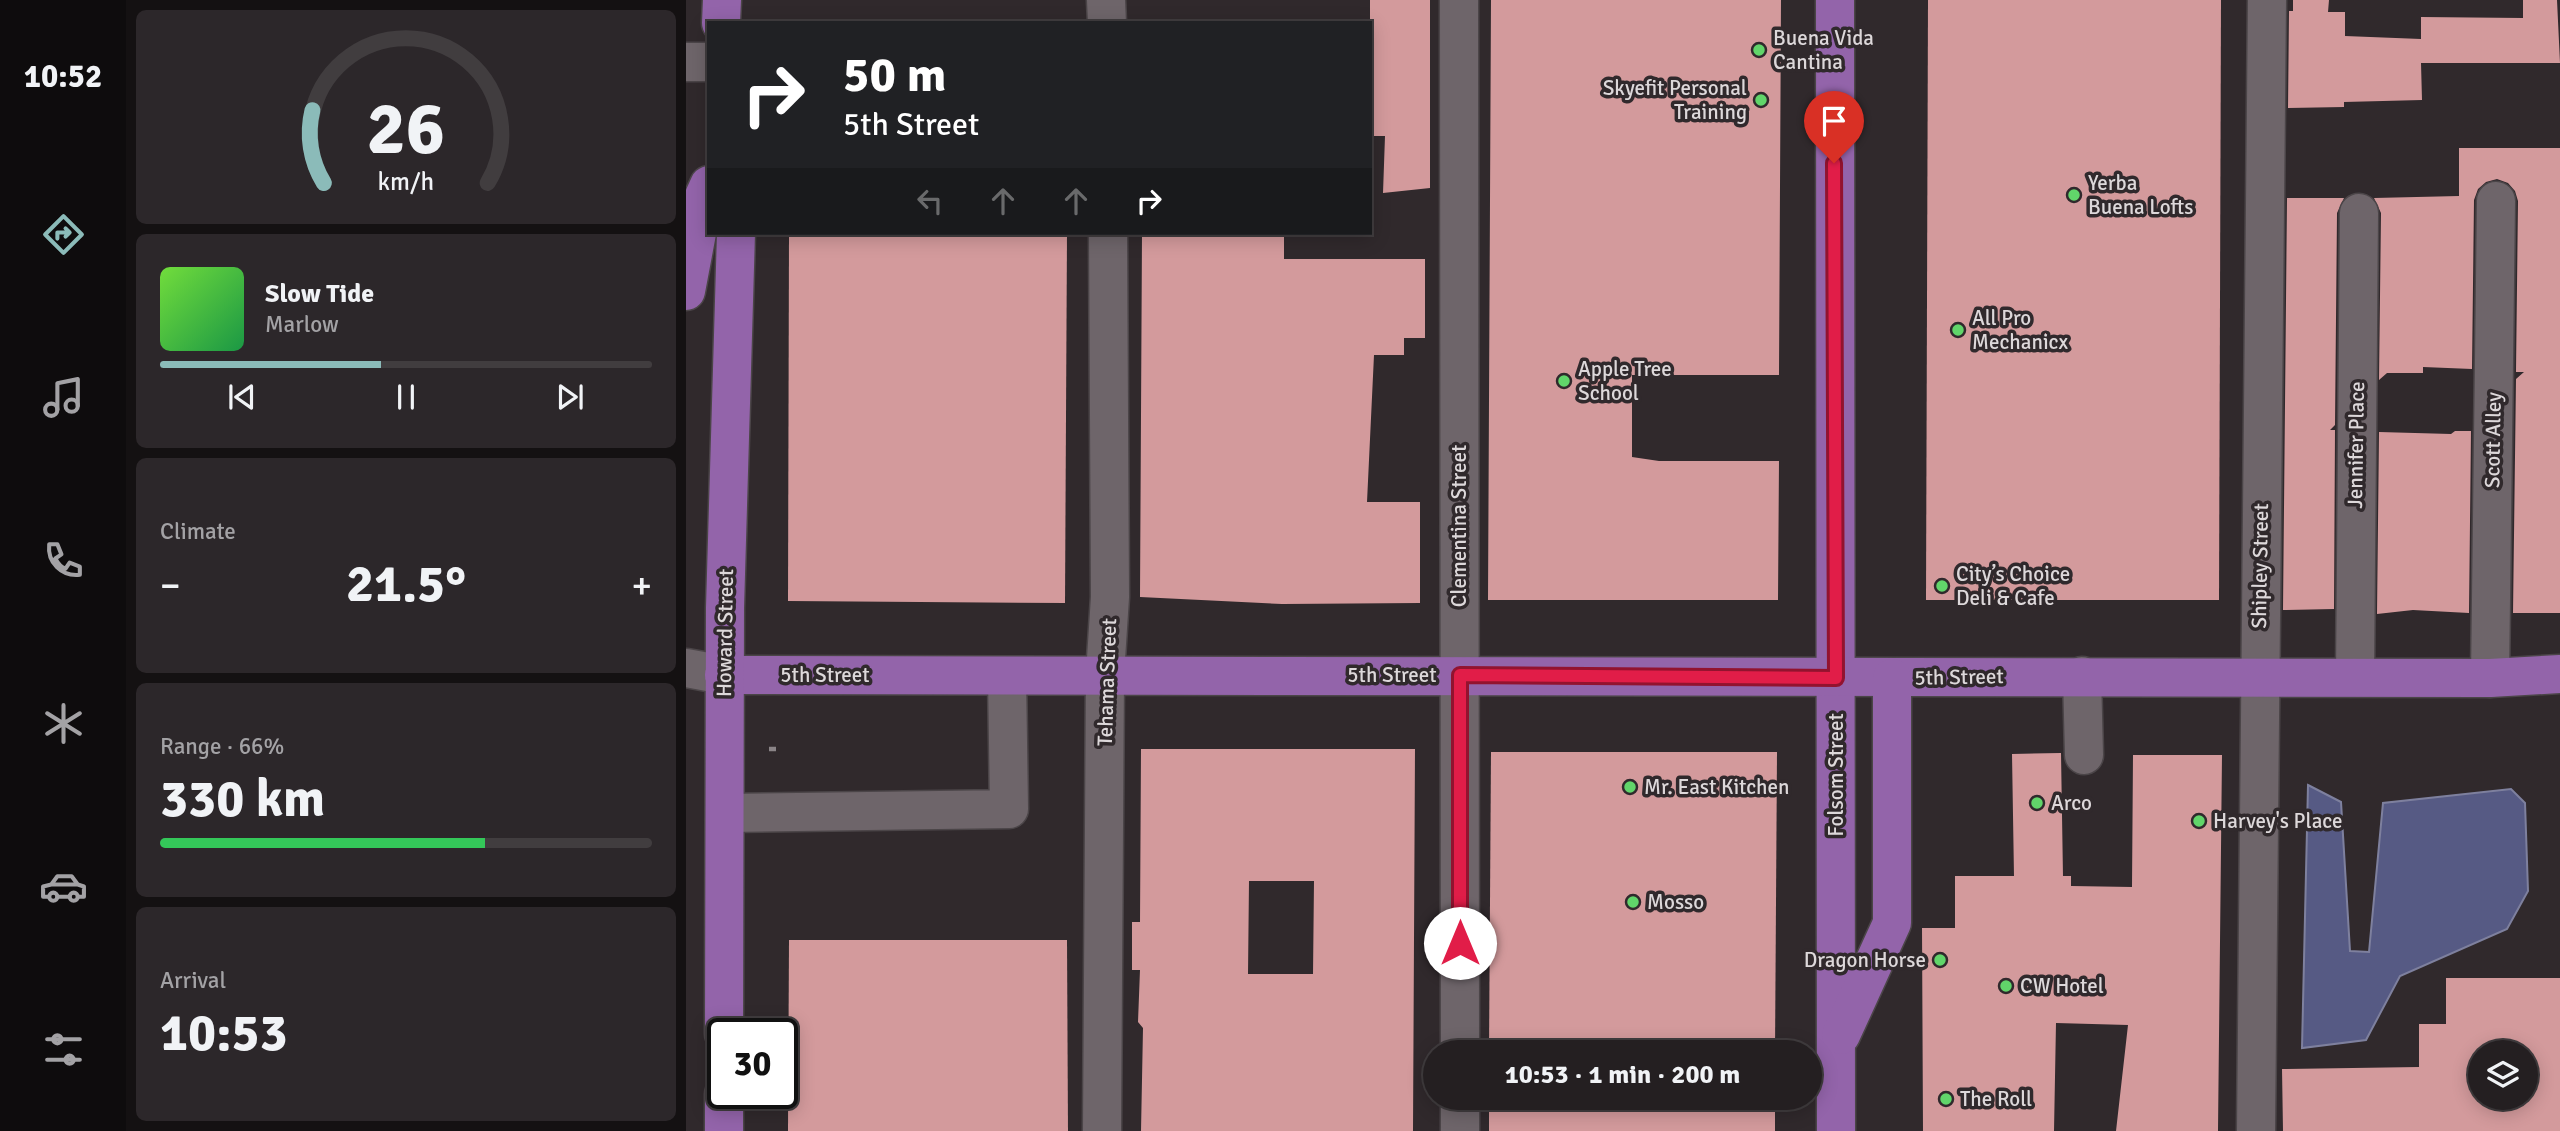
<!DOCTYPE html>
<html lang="en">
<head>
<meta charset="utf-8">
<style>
  :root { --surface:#241f21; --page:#2c272a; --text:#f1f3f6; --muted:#a3a2a5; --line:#413d3f; --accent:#8bbbb9 }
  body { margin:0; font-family:Signika,sans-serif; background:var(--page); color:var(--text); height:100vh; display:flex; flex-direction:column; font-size:26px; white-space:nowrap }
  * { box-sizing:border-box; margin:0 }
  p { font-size:23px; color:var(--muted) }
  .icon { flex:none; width:38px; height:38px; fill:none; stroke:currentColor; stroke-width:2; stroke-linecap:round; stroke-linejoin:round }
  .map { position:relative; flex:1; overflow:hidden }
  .sheet { display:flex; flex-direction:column; gap:10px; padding:10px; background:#141112; width:560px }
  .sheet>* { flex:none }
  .hud { position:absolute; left:21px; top:21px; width:665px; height:214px; border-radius:0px; box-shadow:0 4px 18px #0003,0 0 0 2px var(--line); background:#202124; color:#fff; overflow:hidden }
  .buttons { position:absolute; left:1782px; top:1040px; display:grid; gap:14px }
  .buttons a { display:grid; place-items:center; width:70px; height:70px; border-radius:50%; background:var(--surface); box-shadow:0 4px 18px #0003,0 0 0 2px var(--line); font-size:35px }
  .speed { position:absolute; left:21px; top:1018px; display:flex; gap:14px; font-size:35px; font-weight:700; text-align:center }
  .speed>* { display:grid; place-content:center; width:91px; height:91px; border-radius:50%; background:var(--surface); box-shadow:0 4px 18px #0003,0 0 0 2px var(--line); line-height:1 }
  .speed .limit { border:4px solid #111; border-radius:10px; background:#fff; color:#111 }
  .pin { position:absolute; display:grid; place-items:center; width:60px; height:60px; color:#fff; margin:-72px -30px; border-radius:50% 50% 50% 0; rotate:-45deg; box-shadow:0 0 7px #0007 }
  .pin .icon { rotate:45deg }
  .me { position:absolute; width:77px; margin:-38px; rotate:0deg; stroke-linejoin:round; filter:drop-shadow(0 0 5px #0008) }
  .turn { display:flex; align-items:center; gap:24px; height:147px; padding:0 21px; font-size:32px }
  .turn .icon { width:91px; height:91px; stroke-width:2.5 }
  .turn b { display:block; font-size:49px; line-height:60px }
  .lanes { display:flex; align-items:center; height:66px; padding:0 21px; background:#0003; justify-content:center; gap:35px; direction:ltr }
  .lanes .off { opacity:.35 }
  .big { font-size:52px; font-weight:700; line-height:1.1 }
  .sheet .card { flex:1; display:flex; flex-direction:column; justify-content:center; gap:10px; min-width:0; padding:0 24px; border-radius:10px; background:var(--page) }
  .sheet .dial { align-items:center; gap:0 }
  .dial svg { height:182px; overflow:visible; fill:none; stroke:var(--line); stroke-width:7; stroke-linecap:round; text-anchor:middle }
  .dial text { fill:var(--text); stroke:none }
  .song { display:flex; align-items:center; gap:21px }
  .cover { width:84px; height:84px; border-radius:10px; background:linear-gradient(135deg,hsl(100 70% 55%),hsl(140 70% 35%)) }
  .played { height:7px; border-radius:4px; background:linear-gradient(90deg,var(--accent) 45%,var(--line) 45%) }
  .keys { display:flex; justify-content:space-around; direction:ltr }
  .heat { display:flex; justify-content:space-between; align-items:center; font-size:38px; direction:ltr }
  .charge { height:10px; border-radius:5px; background:linear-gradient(90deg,#34c759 66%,var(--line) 0) }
  .trip { position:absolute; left:737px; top:1040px; width:399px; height:70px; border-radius:35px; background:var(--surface); box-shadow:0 4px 18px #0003,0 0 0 2px var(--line); font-weight:700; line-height:70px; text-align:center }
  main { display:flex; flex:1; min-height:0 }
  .dock { display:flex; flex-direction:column; width:126px; justify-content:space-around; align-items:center; background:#0e0c0d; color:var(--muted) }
  .dock .icon { width:49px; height:49px }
  .dock .active { color:var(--accent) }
  .dock b { font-size:32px; color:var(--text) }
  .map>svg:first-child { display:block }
  .water { fill:#565a84; stroke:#7e809e; stroke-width:2 }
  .building { fill:#d39a9c; fill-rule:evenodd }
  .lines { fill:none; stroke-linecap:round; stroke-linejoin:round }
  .minor-casing { stroke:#4b4548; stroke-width:41 }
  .major-casing { stroke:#4b4548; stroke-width:41 }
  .path { stroke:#8a8487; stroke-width:4.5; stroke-dasharray:7 3.5; stroke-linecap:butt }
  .minor { stroke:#6e656a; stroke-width:38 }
  .major { stroke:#9364aa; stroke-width:38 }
  .route-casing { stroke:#92132f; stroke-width:18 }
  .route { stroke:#e11d48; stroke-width:12 }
  .poi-dot { fill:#61d56a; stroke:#30292c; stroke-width:2.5 }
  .labels { text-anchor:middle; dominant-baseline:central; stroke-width:7; stroke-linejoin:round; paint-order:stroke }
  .poi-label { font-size:21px; fill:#ddd8da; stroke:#30292c; text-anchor:start }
  .street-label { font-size:21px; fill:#ddd8da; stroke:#30292c }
</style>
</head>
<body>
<main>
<nav class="dock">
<b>10:52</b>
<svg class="icon active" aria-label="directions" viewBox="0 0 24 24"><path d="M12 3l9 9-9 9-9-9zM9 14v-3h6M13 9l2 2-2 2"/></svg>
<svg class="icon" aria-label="music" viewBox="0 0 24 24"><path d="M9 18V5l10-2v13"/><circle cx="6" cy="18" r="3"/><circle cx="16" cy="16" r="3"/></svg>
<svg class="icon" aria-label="phone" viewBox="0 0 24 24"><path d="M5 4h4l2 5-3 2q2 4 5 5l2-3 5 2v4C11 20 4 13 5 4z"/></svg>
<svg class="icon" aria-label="climate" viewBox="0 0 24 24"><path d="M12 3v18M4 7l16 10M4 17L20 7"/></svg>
<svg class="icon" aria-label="car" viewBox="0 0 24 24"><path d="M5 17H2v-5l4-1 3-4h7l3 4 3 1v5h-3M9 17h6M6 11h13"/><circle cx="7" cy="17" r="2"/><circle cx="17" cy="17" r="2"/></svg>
<svg class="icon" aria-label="filters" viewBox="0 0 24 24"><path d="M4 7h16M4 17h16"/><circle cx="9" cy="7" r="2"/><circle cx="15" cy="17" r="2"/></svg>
</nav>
<section class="sheet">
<div class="card dial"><svg viewBox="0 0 100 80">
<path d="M14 69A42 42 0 1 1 86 69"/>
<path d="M14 69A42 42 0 0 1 9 37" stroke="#8bbbb9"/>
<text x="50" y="56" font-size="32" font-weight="700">26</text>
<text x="50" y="72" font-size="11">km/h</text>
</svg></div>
<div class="card">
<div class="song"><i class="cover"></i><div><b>Slow Tide</b><p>Marlow</p></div></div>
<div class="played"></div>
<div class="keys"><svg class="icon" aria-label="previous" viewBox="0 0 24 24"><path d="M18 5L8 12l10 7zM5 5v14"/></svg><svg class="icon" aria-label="pause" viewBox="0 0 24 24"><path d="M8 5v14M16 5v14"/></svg><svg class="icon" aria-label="next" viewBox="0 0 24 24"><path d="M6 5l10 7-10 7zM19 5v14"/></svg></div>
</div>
<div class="card"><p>Climate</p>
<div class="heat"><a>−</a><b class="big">21.5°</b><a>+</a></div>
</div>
<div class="card"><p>Range · 66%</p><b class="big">330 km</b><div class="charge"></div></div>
<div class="card"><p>Arrival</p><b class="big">10:53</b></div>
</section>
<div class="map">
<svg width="1874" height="1131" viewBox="0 0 1874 1131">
  <rect width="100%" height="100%" fill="#30292c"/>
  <!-- water -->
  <path class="water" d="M1622 785 1655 802 1664 951 1683 952 1697 803 1825 789 1839 803 1842 891 1821 929 1714 976 1680 1040 1616 1048Z"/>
  <!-- building -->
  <g class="building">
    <path d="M684 0H744V188L697 193 699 136H684Z"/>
    <path d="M805 0H1095L1093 375H946V457L973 461H1093L1092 600H802Z"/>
    <path d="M1242 0H1535L1533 600H1240Z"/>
    <path d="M1607 0H1643L1642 12H1659V36L1735 39V17L1837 18V0H1871L1874 63H1735L1736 100 1658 102V107L1602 108 1603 11H1607Z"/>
    <path d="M1773 148H1874V613H1827L1830 379 1838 372H1830L1832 201 1829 191 1822 183 1811 179 1800 182 1792 189 1788 200 1786 369 1737 367V373H1701L1693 380 1695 213 1688 198 1773 196Z"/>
    <path d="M1601 198H1658L1651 213 1649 425 1644 430H1649L1648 609 1597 610Z"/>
    <path d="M103 233H381L379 603 102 601Z"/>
    <path d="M456 233H598V259H739V338H718V355H688L681 502H734V603L596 604 454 597Z"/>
    <path d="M1769 431H1785L1783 613 1727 610 1691 614 1693 432 1765 434Z"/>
    <path d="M455 749H729L727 1131H455L457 1028 452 1022 454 970H446V922H454ZM563 881H628L627 974H562Z"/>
    <path d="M805 752H1091L1089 1052H803Z"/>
    <path d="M1375 753 1377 876H1385V886L1446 887 1447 755H1536L1532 1131H1430L1442 1025 1370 1023 1368 1131H1237L1236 928H1269V876H1328L1326 754Z"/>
    <path d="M103 940H381L382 1131H102Z"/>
    <path d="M1760 978H1874V1131H1597L1596 1069 1733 1067V1024H1760ZM1794 1052H1839V1097H1794Z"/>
    <rect x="803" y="1097" width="286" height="34"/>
  </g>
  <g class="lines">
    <defs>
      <g id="minor">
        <path d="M420 0 421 23"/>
        <path d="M773 0 774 1052"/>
        <path d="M0 62H23"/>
        <path d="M0 668 38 675"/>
        <path d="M1396 676 1398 755"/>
        <path d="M1669 676 1673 213"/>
        <path d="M1804 678 1810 201"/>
        <path d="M39 813 323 809 321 676"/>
        <path d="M774 1097V1131"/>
        <path d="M416 1131 419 674 424 597 422 233"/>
        <path d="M1570 1131C1572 754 1579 377 1581 0"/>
      </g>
      <g id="major">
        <path d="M1149 0 1150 1131"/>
        <path d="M35 23 36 0"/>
        <path d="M0 291 18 196 23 185"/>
        <path d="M38 675 1804 678 1874 674"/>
        <path d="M38 1034 39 608 50 233"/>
        <path d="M1155 1035 1206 923V678"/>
        <path d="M38 1131V1094"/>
      </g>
    </defs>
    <!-- minor casing -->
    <use href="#minor" class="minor-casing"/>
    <!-- major casing -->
    <use href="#major" class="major-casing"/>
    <!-- path -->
    <path class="path" d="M83 749H90"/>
    <!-- minor -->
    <use href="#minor" class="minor"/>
    <!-- major -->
    <use href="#major" class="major"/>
  </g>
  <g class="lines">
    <defs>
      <path id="route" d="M774 943V675L1150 678 1148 163"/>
    </defs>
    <!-- route casing -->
    <use href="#route" class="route-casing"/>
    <!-- route -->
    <use href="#route" class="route"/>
  </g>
  <!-- markers -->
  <g class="poi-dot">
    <circle cx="1073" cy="50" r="7"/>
    <circle cx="1075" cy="100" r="7"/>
    <circle cx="1388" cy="195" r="7"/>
    <circle cx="1272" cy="330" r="7"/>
    <circle cx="878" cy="381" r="7"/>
    <circle cx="1256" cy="586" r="7"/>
    <circle cx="944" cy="787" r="7"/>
    <circle cx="1351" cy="803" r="7"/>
    <circle cx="1513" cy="821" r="7"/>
    <circle cx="947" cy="902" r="7"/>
    <circle cx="1254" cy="960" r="7"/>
    <circle cx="1320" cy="986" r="7"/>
    <circle cx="1260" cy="1099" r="7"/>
  </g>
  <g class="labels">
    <!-- poi labels -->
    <g class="poi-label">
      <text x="1087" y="38">Buena Vida<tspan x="1087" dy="24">Cantina</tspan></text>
      <text x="1061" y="88" text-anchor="end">Skyefit Personal<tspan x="1061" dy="24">Training</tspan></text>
      <text x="1402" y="183">Yerba<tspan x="1402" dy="24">Buena Lofts</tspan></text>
      <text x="1286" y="318">All Pro<tspan x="1286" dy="24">Mechanicx</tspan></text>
      <text x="892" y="369">Apple Tree<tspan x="892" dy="24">School</tspan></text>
      <text x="1270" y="574">City’s Choice<tspan x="1270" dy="24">Deli &amp; Cafe</tspan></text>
      <text x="958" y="787">Mr. East Kitchen</text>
      <text x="1365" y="803">Arco</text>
      <text x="1527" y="821">Harvey's Place</text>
      <text x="961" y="902">Mosso</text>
      <text x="1240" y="960" text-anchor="end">Dragon Horse</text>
      <text x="1334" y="986">CW Hotel</text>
      <text x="1274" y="1099">The Roll</text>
    </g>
    <!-- street labels -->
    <g class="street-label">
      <text transform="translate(1807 440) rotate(-89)">Scott Alley</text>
      <text transform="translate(1670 445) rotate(-89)">Jennifer Place</text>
      <text transform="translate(773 526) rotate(-90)">Clementina Street</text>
      <text transform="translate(1574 566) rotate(-89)">Shipley Street</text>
      <text transform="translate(39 633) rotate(-89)">Howard Street</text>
      <text x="139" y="675">5th Street</text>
      <text x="706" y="675">5th Street</text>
      <text transform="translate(1273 677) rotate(-1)">5th Street</text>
      <text transform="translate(421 682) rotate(-88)">Tehama Street</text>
      <text transform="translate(1150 775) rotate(-90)">Folsom Street</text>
    </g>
  </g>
</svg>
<div class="buttons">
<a><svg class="icon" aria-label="layers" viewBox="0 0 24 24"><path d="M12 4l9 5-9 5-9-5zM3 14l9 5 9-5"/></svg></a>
</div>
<div class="speed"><div class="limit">30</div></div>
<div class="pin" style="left:1148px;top:163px;background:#d93025"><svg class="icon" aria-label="arrive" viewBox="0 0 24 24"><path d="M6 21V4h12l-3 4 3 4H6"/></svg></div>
<svg class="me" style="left:774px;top:943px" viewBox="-20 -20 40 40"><circle r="19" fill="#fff"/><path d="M0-13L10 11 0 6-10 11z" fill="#e11d48"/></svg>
<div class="trip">10:53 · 1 min · 200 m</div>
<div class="hud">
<div class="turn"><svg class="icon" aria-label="right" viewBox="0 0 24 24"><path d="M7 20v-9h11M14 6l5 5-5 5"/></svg><div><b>50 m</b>5th Street</div></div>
<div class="lanes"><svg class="icon off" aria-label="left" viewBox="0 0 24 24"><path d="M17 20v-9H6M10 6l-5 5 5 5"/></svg><svg class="icon off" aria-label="ahead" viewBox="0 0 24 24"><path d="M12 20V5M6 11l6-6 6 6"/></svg><svg class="icon off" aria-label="ahead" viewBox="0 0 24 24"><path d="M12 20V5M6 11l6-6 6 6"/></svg><svg class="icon" aria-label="right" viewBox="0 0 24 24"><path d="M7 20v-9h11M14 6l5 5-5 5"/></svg></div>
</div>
</div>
</main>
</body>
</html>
